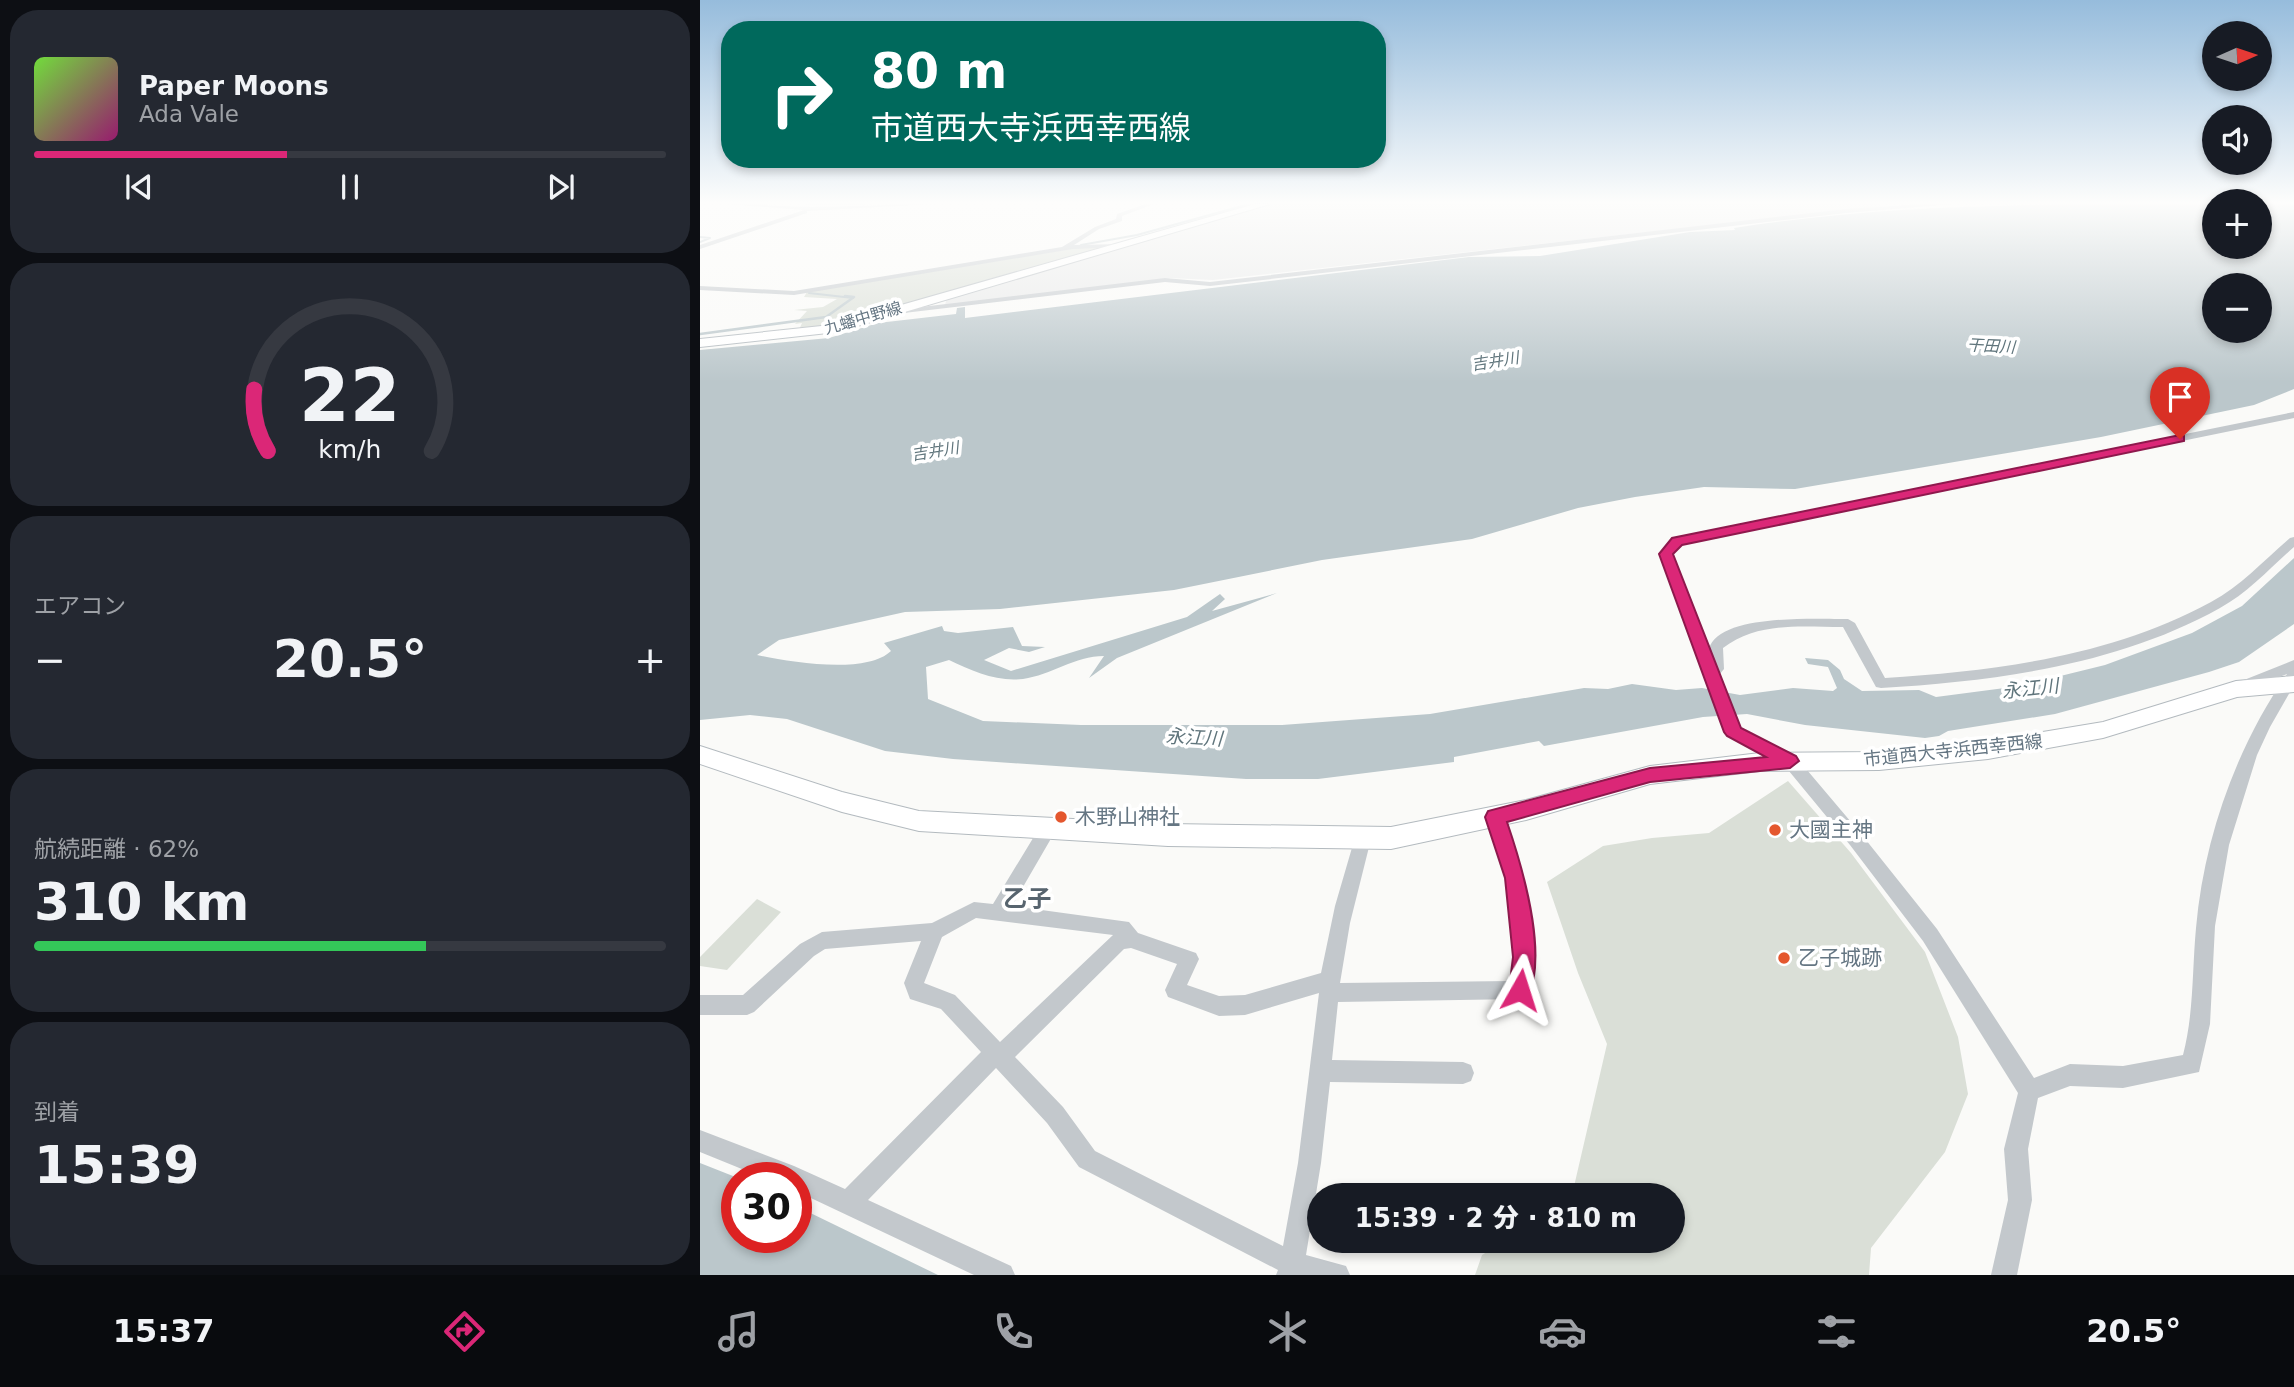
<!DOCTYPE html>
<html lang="ja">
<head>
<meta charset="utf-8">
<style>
  :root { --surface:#171b24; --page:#242831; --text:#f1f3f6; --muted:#9ea1a6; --line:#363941; --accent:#db2777 }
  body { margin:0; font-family:"DejaVu Sans","Noto Sans JP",sans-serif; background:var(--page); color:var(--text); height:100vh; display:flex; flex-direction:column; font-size:26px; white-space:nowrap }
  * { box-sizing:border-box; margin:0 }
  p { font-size:23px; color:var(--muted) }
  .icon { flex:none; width:38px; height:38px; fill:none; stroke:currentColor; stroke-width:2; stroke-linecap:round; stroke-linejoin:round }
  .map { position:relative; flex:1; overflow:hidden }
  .sheet { display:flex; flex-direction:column; gap:10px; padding:10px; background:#0d0f14; width:700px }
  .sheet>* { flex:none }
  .hud { position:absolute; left:21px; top:21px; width:665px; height:147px; border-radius:28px; box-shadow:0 4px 10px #0003; background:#00695c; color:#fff; overflow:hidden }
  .needle { width:46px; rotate:87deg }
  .tools { position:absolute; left:1502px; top:21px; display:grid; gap:14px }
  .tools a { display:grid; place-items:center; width:70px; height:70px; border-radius:50%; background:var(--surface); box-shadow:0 4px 10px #0003; font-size:35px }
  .speed { position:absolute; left:21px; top:1162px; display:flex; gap:14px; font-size:35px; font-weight:700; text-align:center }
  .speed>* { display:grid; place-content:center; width:91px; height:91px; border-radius:50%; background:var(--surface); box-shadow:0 4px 10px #0003; line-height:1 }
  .speed .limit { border:10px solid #d22; background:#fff; color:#111 }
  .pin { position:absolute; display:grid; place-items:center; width:60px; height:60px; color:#fff; margin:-72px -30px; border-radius:50% 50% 50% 0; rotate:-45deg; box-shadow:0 0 7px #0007 }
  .pin .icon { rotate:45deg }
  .me { position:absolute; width:77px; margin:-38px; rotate:6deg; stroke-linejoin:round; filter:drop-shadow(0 0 5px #0008) }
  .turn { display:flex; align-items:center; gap:24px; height:147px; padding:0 35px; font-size:32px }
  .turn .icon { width:91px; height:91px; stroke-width:2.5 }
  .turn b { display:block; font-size:49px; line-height:60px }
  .big { font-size:52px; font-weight:800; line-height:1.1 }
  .sheet .card { flex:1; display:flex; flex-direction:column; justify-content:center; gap:10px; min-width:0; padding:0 24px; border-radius:28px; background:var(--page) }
  .sheet .dial { align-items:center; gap:0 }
  .dial svg { height:182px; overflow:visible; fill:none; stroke:var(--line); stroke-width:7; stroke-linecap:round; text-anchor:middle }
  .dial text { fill:var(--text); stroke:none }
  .song { display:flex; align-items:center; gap:21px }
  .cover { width:84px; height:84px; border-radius:10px; background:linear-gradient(135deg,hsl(100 70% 55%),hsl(320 70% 35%)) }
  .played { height:7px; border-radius:4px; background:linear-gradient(90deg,var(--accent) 40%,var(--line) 40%) }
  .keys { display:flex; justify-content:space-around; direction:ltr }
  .heat { display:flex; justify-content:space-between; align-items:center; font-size:38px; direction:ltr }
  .charge { height:10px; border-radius:5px; background:linear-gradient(90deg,#34c759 62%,var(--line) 0) }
  .trip { position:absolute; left:607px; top:1183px; width:378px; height:70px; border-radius:35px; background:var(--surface); box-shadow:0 4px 10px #0003; font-weight:800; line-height:70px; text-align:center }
  .tabs { display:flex; height:112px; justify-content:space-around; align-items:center; background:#090b0e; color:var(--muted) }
  .tabs .icon { width:49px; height:49px }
  .tabs .current { color:var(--accent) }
  .tabs b { font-size:32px; color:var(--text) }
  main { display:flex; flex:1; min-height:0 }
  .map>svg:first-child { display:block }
  .built { fill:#e8e9e9 }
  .green { fill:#dadfd7 }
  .water { fill:#bbc7cb; fill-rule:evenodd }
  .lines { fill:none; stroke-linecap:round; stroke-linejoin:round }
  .stream-far1 { stroke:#bbc7cb; stroke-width:2 }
  .stream { stroke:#bbc7cb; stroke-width:2.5 }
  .secondary-casing { stroke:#b3babf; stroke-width:2 }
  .street { fill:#c3c8cc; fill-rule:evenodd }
  .secondary { fill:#fff; fill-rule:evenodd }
  .route { fill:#db2777; stroke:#8e194d; stroke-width:2 }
  .poi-dot { fill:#e4572e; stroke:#fff; stroke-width:2.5 }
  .labels { text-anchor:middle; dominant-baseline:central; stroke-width:7; stroke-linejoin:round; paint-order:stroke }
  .far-street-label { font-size:16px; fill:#657683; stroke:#fff }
  .far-water-label { font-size:16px; font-style:italic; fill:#60757c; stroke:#fff }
  .street-label { font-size:18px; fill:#657683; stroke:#fff }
  .water-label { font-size:19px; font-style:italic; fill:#60757c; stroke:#fff }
  .near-poi-label { font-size:21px; fill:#657683; stroke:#fff; text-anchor:start }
  .near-quarter-label { font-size:24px; font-weight:bold; fill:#57646e; stroke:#fff }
</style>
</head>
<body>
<main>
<section class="sheet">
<div class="card">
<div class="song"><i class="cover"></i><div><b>Paper Moons</b><p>Ada Vale</p></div></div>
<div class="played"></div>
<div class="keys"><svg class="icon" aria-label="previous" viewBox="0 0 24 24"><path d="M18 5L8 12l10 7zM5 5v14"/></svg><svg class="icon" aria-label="pause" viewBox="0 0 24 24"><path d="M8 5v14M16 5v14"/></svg><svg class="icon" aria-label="next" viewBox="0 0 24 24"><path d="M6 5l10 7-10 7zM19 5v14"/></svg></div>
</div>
<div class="card dial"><svg viewBox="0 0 100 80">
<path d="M14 69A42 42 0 1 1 86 69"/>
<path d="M14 69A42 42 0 0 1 8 42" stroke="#db2777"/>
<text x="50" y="56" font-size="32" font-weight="700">22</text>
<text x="50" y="72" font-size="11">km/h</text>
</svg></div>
<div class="card"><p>エアコン</p>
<div class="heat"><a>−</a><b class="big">20.5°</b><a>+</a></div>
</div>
<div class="card"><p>航続距離 · 62%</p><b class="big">310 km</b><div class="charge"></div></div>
<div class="card"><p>到着</p><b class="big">15:39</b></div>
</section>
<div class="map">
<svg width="1594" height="1275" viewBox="0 0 1594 1275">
  <rect width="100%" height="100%" fill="#fafaf8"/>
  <!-- built -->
  <path class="built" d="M568 204H1180L1183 206 513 280 470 278 245 305 247 297Z"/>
  <!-- green -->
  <g class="green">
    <path d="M410 245 123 327 124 320 122 328 99 330 102 323 95 324 107 311 94 310 123 307 137 299 104 297 107 292 376 248Z"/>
    <path d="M1088 781 1151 853 1225 952 1258 1037 1268 1094 1245 1152 1171 1248 1169 1275H775L782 1255 804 1241H973V1195H872L907 1044 878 973 847 882 903 846 952 838 1009 833Z"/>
    <path d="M57 899 81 912 27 970 0 966V957Z"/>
  </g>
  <!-- water -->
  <g class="water">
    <path d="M1514 204V247H1559V204H1594V389L1554 405 1401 437 1095 489 1004 487 935 497 878 508 772 539 622 560 474 590 300 609 205 612 79 640 57 655C89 662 166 675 191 651L184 643 242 626 244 631 258 633 313 627 322 646 345 647 329 652 309 648 284 660 311 671 487 617 520 594 525 599 512 611 577 593 417 658 389 678 404 656C375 656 351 675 323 679 296 682 273 671 249 660L226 667 228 699 283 721 381 725H582L730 714 884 688 908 689 932 684 976 690 1002 688 1040 695 1093 688 1133 691 1137 688 1128 667 1108 664 1105 658 1128 660 1140 670 1144 679 1162 691 1219 690 1236 697 1320 686 1405 665 1492 633 1542 606 1594 558V624L1539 662 1509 672 1355 714 1248 731 1239 736 1225 738 1105 725 1047 714 1003 717 844 746 839 741 754 757V762L618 779H546L253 759 185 751 87 719 50 715 0 720V350L129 338 178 323 256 314 257 308 265 307V318L769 257 840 256 990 232 1035 230 1034 228C1191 203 1355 204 1514 204ZM1514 285H1559V331H1514Z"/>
    <path d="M0 1163 38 1178 37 1237H96V1206L238 1275H0Z"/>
  </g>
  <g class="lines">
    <!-- stream-far1 -->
    <g class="stream-far1">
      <path d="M42 204 65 205"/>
      <path d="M107 204H165"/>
      <path d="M191 205 214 204"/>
      <path d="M0 237 10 238 0 242"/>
      <path d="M381 245 437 235 549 204"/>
      <path d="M109 293 153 298"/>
    </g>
    <!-- stream -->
    <path class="stream" d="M0 334 126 317 154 297 145 296"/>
    <defs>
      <g id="secondary">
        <path d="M555 204H570L137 332 0 347V339L131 325Z"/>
        <path d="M1594 676V692L1537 697 1403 738 1288 759 1179 770 1060 771 950 784 826 820 691 849 468 846 219 831 142 812 0 764V746L142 792 219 811 468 824 691 827 826 800 950 766 1060 753 1179 752 1288 741 1403 722 1536 681Z"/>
      </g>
    </defs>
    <!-- secondary casing -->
    <use href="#secondary" class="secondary-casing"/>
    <!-- street -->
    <g class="street">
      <path d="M27 204 112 207 232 204 107 211V213L0 249V245L104 210Z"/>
      <path d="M445 204H454L422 216V221L399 229 374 245 423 244 421 247 373 249 94 295 0 290V286L94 291 362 247 395 227 416 219 417 214Z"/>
      <path d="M1222 204H1254L1146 213 510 286 465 282 187 315 183 313 187 311 465 278 510 282 1146 209Z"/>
      <path d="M1594 412V418L981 544 972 553 1009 649C1018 613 1119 619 1148 619L1155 623 1185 678C1296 671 1412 656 1511 602 1541 586 1564 560 1590 538L1594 537V547C1570 568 1548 593 1520 608 1418 665 1296 681 1181 688L1176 687 1143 627C1102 627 1058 621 1023 648L1024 669 1019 675 1039 728 1096 757 1162 835 1237 929 1334 1078 1370 1064 1423 1066 1483 1055C1494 1013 1492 970 1496 928 1504 838 1536 748 1587 674L1544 691 1537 686 1539 682 1594 660V685L1570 727 1557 755 1529 845 1515 926 1510 1024 1499 1072 1423 1088 1370 1086 1338 1098 1328 1149 1332 1200 1317 1275H1291L1308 1200 1304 1149 1318 1093 1223 941 1150 845 1084 765 1027 736 1003 675 960 553 973 538 977 537Z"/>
      <path d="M795 810 801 812 804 817C810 837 820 858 824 879 830 908 839 970 827 997L820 999 638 1002 632 1060 763 1062 771 1065 774 1073 771 1081 763 1084 630 1082 621 1163 606 1255 646 1266 650 1275H576L578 1270 379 1167 347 1123 296 1068 168 1200 311 1266 315 1275H274L96 1191V1178H64L0 1152V1130L94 1166 145 1189 281 1052 241 1009 210 999 204 983 221 941 125 949 114 956 54 1012 47 1015H0V995H43L100 944 122 932 232 923 274 902 293 904 341 825 347 823 353 825 356 830 312 906 429 922 438 933 496 953 499 959 487 985 519 996 545 995 621 973 635 906 656 834 662 832 668 834 671 839 650 923 640 983 811 981 814 957 806 878 786 817 789 812ZM276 918 413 935 300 1042 255 995 224 983 242 937ZM431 948 477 964 465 990 468 997 519 1016 545 1015 619 993 598 1163 583 1246 395 1151 363 1107 315 1057 424 949Z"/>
    </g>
    <!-- secondary -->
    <use href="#secondary" class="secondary"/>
  </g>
  <!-- sky -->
  <linearGradient id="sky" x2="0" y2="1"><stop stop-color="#96bcdc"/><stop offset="0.53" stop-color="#fdfdfc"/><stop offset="1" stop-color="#fdfdfc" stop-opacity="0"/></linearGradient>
  <rect width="1594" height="382" fill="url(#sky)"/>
  <!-- route -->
  <path class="route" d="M1480 435 1484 436V441L982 545 973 554 1041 728 1096 756 1099 761 1090 768 950 782 807 822C822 866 848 953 828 998L820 1001 812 998 809 990 813 957 805 878 785 817 788 811 950 768 1066 757 1027 736 1024 732 959 554 972 538Z"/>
  <!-- markers -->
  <g class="poi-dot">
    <circle cx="361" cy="817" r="7"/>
    <circle cx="1075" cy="830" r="7"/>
    <circle cx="1084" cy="958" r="7"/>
  </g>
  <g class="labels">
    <!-- far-street labels -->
    <g class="far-street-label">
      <text transform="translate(163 318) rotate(-16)">九蟠中野線</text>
    </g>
    <!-- far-water labels -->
    <g class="far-water-label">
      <text transform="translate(1291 346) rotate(3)">干田川</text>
      <text transform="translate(795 361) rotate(-9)">吉井川</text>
      <text transform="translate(235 451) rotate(-9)">吉井川</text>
    </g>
    <!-- street labels -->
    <g class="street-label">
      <text transform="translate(1253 750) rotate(-6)">市道西大寺浜西幸西線</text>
    </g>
    <!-- water labels -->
    <g class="water-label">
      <text transform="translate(1330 688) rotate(-6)">永江川</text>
      <text transform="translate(494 737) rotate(3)">永江川</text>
    </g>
    <!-- near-poi labels -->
    <g class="near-poi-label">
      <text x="375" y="817">木野山神社</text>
      <text x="1089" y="830">大國主神</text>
      <text x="1098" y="958">乙子城跡</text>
    </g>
    <!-- near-quarter labels -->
    <g class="near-quarter-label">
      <text x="327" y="899">乙子</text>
    </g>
  </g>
</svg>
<div class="tools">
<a><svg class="needle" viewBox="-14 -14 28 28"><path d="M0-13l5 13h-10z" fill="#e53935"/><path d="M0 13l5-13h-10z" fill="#9ea1a6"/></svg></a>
<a><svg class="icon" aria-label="sound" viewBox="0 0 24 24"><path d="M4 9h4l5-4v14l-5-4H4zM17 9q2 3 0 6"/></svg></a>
<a>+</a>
<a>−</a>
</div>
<div class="speed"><div class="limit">30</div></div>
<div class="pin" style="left:1480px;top:439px;background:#d93025"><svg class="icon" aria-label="arrive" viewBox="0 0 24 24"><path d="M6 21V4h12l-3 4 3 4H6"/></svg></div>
<svg class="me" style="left:820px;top:990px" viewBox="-20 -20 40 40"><path d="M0-17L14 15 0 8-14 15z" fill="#db2777" stroke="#fff" stroke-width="4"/></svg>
<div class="trip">15:39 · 2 分 · 810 m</div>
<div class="hud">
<div class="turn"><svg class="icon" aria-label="right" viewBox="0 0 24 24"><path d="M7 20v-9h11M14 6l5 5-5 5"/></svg><div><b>80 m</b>市道西大寺浜西幸西線</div></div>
</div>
</div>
</main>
<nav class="tabs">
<b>15:37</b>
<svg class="icon current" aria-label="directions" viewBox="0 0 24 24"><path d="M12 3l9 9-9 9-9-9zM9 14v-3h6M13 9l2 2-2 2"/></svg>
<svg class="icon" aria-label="music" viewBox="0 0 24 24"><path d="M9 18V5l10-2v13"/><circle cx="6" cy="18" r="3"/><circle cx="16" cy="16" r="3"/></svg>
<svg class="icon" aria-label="phone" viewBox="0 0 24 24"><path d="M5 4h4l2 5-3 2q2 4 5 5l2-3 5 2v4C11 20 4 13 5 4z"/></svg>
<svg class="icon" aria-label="climate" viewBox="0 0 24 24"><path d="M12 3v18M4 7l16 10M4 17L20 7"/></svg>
<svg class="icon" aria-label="car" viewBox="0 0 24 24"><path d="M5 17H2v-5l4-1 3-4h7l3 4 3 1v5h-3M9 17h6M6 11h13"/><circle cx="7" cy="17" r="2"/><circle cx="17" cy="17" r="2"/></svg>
<svg class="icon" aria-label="filters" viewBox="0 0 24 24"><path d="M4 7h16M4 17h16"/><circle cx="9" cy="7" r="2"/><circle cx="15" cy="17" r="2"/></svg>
<b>20.5°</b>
</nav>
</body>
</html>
